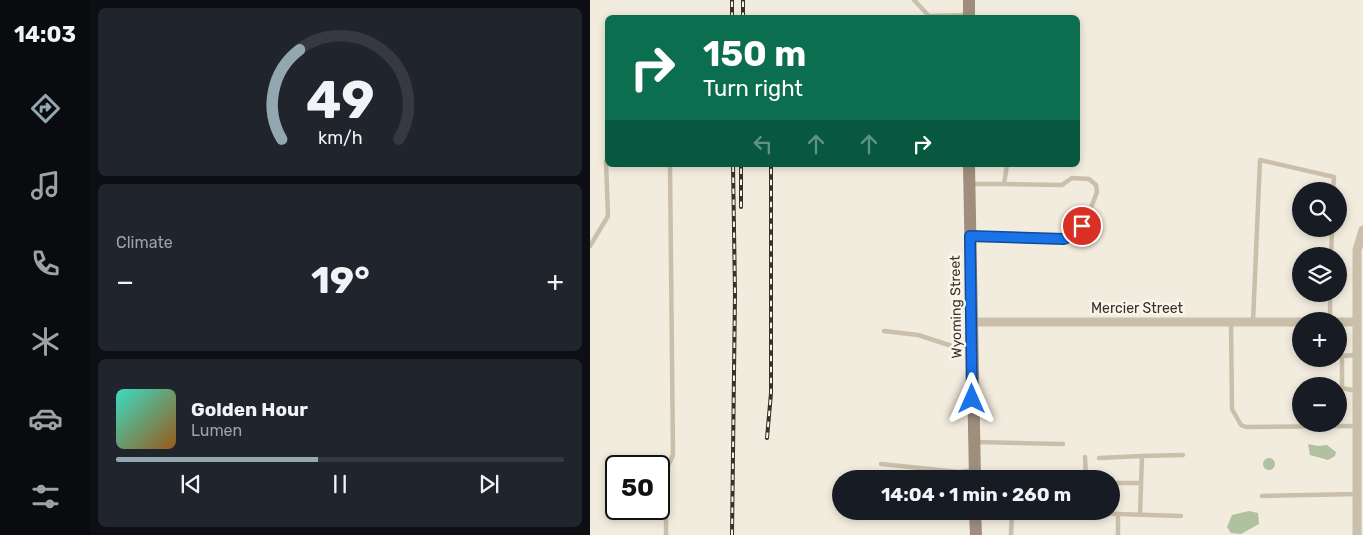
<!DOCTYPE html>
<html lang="en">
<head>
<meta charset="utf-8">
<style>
  :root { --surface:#171b24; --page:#20242c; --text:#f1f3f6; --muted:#9ea1a6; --line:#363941; --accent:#92a7af }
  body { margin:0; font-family:Rubik,sans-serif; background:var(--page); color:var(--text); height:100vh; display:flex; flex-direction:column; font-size:19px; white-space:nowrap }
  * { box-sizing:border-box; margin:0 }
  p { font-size:16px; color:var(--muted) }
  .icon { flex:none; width:28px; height:28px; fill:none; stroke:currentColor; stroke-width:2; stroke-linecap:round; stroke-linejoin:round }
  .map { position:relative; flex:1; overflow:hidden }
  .sheet { display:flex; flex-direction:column; gap:8px; padding:8px; background:#0d0f14; width:500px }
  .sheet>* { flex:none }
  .guide { position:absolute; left:15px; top:15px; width:475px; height:152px; border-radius:8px; box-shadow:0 2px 8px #0003; background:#0b6e4f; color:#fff; overflow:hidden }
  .buttons { position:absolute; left:702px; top:182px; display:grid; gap:10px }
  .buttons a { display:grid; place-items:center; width:55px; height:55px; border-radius:50%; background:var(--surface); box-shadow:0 2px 8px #0003; font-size:25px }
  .speed { position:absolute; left:15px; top:455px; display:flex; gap:10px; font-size:25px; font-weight:700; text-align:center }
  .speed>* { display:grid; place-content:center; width:65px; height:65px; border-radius:50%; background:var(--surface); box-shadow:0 2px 8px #0003; line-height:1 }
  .speed .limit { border:2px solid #111; border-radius:8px; background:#fff; color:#111 }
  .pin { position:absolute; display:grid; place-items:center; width:42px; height:42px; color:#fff; margin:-21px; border:2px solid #fff; border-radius:50%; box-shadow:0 1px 5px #0007 }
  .me { position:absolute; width:55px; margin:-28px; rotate:0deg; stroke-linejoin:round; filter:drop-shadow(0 0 4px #0008) }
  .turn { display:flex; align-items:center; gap:18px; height:105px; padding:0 15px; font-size:22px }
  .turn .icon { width:65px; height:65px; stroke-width:2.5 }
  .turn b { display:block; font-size:35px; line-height:42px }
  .lanes { display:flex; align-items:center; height:48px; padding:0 15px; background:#0003; justify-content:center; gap:25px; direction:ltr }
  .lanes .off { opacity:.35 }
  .big { font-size:38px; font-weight:700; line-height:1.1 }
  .sheet .card { flex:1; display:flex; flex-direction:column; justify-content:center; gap:8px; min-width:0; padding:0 18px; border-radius:8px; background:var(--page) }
  .sheet .dial { align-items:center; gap:0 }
  .dial svg { height:130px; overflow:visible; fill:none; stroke:var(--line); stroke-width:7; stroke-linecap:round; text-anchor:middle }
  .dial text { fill:var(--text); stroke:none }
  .song { display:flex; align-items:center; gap:15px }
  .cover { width:60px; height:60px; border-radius:8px; background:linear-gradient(135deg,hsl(170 70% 55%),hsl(30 70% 35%)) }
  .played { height:5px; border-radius:2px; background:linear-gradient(90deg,var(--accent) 45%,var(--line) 45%) }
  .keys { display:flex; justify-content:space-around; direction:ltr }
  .heat { display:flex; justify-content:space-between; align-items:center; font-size:28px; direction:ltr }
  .trip { position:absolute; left:242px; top:470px; width:288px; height:50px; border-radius:25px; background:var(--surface); box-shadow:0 2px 8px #0003; font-weight:700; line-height:50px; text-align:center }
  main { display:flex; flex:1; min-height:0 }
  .dock { display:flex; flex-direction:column; width:90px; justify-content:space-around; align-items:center; background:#090b0e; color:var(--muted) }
  .dock .icon { width:35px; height:35px }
  .dock .active { color:var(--accent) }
  .dock b { font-size:22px; color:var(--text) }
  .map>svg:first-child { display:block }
  .green { fill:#afc19e }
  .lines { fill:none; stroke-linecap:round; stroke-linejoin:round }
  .service { stroke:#cabfaa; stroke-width:4.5 }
  .minor { stroke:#cabfaa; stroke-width:9 }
  .secondary { stroke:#9e8e7b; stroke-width:12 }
  .rail-casing { stroke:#383029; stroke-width:4 }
  .rail { stroke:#faf5ea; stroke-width:2; stroke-dasharray:5.5; stroke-linecap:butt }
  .route-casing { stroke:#114b97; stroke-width:12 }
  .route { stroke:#1a73e8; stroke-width:9 }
  .labels { text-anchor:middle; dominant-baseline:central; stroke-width:5; stroke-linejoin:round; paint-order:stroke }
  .street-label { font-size:14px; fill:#383029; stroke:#faf5ea }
</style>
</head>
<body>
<main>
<nav class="dock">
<b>14:03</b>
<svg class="icon active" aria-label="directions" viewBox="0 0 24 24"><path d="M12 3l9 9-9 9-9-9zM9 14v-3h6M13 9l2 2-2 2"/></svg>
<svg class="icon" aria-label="music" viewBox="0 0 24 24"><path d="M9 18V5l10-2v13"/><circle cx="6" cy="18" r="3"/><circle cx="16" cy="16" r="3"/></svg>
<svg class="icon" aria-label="phone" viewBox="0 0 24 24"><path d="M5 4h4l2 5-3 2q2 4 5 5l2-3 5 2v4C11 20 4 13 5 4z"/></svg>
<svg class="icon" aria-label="climate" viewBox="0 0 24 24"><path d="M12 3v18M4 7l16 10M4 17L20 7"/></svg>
<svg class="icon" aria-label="car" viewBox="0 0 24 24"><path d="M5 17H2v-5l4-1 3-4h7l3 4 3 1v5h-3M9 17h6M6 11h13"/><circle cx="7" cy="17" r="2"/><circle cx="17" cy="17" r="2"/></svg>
<svg class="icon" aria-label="filters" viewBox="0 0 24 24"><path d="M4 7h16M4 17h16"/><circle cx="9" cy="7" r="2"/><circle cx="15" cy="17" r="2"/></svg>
</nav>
<section class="sheet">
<div class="card dial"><svg viewBox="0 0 100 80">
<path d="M14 69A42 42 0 1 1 86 69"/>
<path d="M14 69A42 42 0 0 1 25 14" stroke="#92a7af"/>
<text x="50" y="56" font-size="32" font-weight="700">49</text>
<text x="50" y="72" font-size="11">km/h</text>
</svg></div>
<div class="card"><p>Climate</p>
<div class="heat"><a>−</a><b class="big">19°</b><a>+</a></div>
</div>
<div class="card">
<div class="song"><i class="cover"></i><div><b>Golden Hour</b><p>Lumen</p></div></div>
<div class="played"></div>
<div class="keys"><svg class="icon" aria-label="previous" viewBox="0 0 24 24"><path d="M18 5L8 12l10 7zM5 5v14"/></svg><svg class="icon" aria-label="pause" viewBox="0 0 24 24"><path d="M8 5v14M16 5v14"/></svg><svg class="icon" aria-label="next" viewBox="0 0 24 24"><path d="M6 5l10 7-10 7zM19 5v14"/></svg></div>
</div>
</section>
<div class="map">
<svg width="773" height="535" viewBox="0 0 773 535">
  <rect width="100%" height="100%" fill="#f2ecde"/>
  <!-- green -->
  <g class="green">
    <path d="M718 444 728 446 737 445 746 452 745 456 738 460 720 455Z"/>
    <circle cx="679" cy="464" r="6"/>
    <path d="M659 511 668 513 669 524 651 534 641 533 637 527 642 515Z"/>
  </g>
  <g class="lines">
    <!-- service -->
    <g class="service">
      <path d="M324 0 339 16 378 15"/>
      <path d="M381 184H414L417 165"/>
      <path d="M381 236 474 239 486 234 499 213 507 192 506 185 499 179 482 178 472 185 414 184"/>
      <path d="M0 246 18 216 16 162 18 156"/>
      <path d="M741 256 742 229"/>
      <path d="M740 321V294"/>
      <path d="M641 322 642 409 651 425 656 427 766 426"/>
      <path d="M663 322 670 160 744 177 743 191"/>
      <path d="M294 331 328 335 362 346 381 345"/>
      <path d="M765 355 753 356 752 358V388L766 391"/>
      <path d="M385 442 473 444"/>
      <path d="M495 457 496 479"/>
      <path d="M509 458 552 456"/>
      <path d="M291 464 369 472 383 470"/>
      <path d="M521 483H551"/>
      <path d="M672 496 767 494"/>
      <path d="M474 511 528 514V535"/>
      <path d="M528 514 591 516"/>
      <path d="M550 515 552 456 593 455"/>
      <path d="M76 535V470L83 455 80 165"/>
      <path d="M421 535 422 511"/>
    </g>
    <!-- minor -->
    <g class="minor">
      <path d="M382 322H711"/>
      <path d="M749 322H766"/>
      <path d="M767 535V250L773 230"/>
    </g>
    <!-- secondary -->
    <g class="secondary">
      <path d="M379 0V18"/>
      <path d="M379 165 385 479"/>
      <path d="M385 511 386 535"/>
    </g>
    <defs>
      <g id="rail">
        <path d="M142 18V0"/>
        <path d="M153 18V0"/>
        <path d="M151 207V165"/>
        <path d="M177 438 181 393V165"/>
        <path d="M142 535 145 293 143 165"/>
      </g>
    </defs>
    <!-- rail casing -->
    <use href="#rail" class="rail-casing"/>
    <!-- rail -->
    <use href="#rail" class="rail"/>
  </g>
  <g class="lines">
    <defs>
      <path id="route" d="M382 399 380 236 474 239 486 234 492 226"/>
    </defs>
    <!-- route casing -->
    <use href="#route" class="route-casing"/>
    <!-- route -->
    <use href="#route" class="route"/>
  </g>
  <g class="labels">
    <!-- street labels -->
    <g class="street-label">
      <text transform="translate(366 307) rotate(-91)">Wyoming Street</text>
      <text x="547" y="308">Mercier Street</text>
    </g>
  </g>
</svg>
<div class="buttons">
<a><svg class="icon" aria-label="search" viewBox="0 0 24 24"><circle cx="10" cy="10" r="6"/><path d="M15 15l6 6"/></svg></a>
<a><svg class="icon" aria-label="layers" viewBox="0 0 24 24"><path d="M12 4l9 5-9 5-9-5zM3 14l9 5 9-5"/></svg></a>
<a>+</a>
<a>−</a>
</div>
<div class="speed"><div class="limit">50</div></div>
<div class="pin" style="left:492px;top:226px;background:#d93025"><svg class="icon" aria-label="arrive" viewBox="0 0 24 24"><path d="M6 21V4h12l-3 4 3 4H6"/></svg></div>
<svg class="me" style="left:382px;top:399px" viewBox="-20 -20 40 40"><path d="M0-17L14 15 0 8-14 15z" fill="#1a73e8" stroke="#fff" stroke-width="4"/></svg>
<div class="trip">14:04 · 1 min · 260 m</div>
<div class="guide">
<div class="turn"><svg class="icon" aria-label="right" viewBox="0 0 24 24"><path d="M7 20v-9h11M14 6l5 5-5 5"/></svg><div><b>150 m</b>Turn right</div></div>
<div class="lanes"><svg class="icon off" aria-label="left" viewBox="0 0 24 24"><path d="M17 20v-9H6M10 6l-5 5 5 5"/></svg><svg class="icon off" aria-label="ahead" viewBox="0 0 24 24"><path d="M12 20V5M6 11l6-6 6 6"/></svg><svg class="icon off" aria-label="ahead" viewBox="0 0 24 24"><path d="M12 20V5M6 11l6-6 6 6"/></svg><svg class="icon" aria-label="right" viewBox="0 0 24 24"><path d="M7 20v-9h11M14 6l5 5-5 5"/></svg></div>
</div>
</div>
</main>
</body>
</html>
